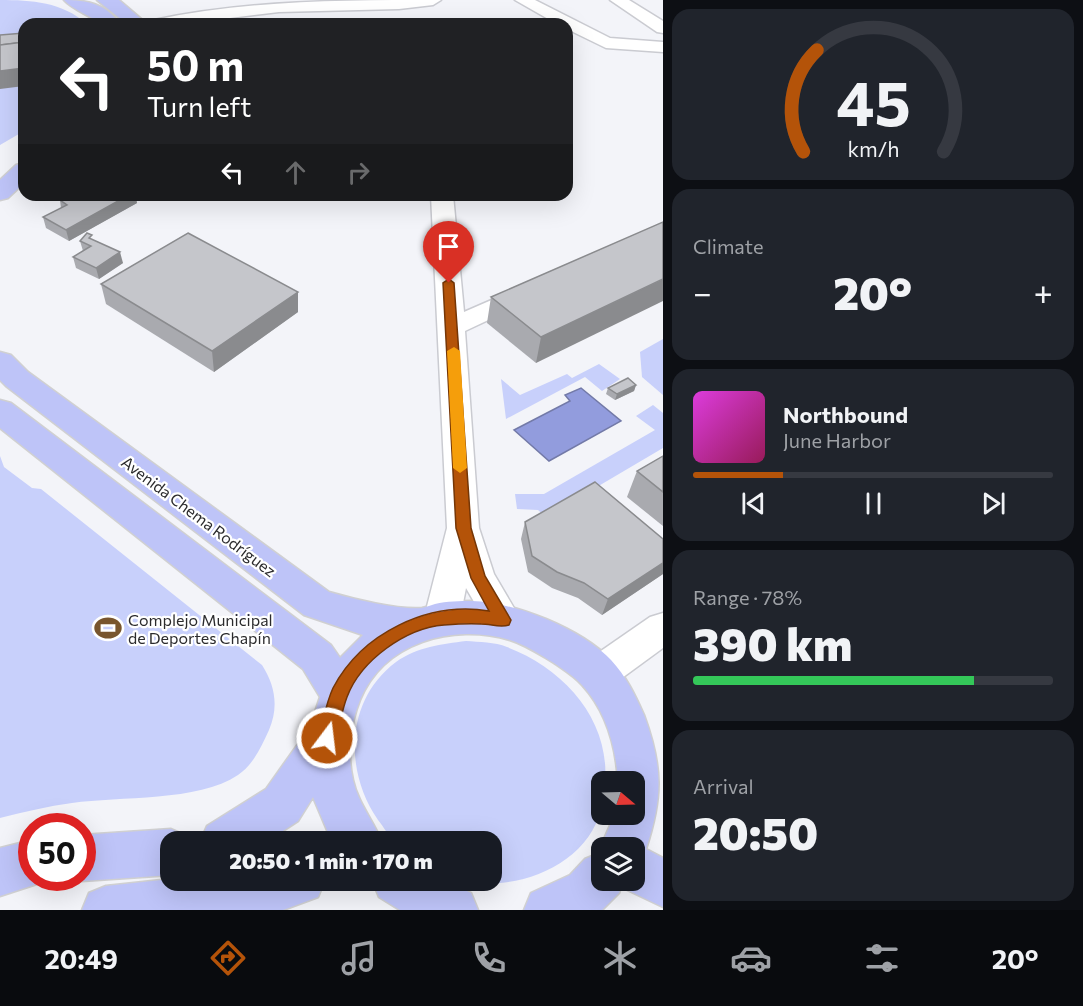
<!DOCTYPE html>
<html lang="en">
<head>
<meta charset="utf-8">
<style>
  :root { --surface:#171b24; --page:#20242c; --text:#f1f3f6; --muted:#9ea1a6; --line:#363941; --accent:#b45309 }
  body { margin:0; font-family:Commissioner,sans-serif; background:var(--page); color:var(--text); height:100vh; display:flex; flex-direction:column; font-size:22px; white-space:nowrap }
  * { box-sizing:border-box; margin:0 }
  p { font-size:20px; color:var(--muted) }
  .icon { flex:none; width:33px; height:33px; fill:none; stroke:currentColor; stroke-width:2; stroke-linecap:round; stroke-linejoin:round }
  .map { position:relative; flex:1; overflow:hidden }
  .sheet { display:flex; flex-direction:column; gap:9px; padding:9px; background:#0d0f14; width:420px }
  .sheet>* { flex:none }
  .guide { position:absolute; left:18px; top:18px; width:555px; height:183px; border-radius:18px; box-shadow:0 6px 24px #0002; background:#202124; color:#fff; overflow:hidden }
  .needle { width:39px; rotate:109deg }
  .fabs { position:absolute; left:591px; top:771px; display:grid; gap:12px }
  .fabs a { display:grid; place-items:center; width:54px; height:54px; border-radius:12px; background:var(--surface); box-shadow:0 6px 24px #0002; font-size:30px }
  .speed { position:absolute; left:18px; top:813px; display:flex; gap:12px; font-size:30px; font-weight:700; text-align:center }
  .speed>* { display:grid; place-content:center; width:78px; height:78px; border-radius:50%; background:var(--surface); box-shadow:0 6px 24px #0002; line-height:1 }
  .speed .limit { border:9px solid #d22; background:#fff; color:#111 }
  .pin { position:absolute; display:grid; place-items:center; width:51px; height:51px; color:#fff; margin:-62px -26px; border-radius:50% 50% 50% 0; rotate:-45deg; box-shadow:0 0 6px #0007 }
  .pin .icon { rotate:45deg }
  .me { position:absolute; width:66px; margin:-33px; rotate:15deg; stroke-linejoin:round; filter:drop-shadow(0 0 4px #0008) }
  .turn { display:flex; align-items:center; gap:21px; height:126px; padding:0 30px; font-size:27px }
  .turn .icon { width:78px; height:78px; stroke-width:2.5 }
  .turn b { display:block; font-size:42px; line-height:51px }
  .lanes { display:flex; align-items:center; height:57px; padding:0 30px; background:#0003; justify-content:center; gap:30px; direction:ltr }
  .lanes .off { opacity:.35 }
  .big { font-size:45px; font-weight:800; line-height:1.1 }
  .sheet .card { flex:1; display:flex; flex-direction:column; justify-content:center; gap:9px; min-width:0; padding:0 21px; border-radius:18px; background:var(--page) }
  .sheet .dial { align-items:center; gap:0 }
  .dial svg { height:156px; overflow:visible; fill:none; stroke:var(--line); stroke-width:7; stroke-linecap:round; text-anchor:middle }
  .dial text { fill:var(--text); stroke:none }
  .song { display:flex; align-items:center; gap:18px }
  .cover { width:72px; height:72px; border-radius:9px; background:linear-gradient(135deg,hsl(300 70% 55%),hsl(330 70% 35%)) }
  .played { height:6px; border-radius:3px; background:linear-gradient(90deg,var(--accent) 25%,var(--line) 25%) }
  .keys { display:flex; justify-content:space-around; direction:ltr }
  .heat { display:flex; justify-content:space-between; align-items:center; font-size:33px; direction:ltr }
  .charge { height:9px; border-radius:4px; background:linear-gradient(90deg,#34c759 78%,var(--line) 0) }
  .trip { position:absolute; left:160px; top:831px; width:342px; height:60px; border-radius:18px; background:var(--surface); box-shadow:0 6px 24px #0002; font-weight:800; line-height:60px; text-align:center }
  .tabs { display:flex; height:96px; justify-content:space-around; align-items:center; background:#090b0e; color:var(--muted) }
  .tabs .icon { width:42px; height:42px }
  .tabs .on { color:var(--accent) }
  .tabs b { font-size:27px; color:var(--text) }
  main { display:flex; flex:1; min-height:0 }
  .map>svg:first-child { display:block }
  .green { fill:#c8d0fb }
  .water { fill:#929cdd; stroke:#737aa8; stroke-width:1.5 }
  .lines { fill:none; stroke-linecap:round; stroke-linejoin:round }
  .minor-casing { stroke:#cacbd1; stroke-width:3 }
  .major-casing { stroke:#d0d0d1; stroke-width:3 }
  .minor { fill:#fff; fill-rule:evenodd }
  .major { fill:#bec4f8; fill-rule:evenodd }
  .wall { fill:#a9aaaf }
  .shaded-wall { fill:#8a8b8e }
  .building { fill:#c5c6cb; stroke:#8a8b8e; stroke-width:1.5 }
  .route { fill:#b45309; stroke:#753606; stroke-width:1.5 }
  .slow { fill:#f59e0b }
  .labels { text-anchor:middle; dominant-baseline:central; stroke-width:4.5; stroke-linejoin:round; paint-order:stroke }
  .street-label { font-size:16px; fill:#2b2b2d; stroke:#fff }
  .poi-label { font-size:16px; fill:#2b2b2d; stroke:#fff; text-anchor:start }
</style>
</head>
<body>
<main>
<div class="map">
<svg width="663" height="910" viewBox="0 0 663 910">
  <rect width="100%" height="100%" fill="#f3f4f9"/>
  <!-- green -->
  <g class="green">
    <path d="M0 0C32 0 62 2 87 24H24V131L0 145Z"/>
    <path d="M663 339V395L642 377 640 352Z"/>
    <path d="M599 364 620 379 602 391 585 377 506 419 501 379 520 395 567 374 572 378Z"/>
    <path d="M653 405 663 413V448L546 517 538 510 517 509 515 494H544L655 430 636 416Z"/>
    <path d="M0 456 4 467 32 488 41 489 262 665C275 685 279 707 269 730 261 747 254 764 238 775 198 802 120 796 72 803 48 806 24 812 0 818Z"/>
    <path d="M466 641C479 642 495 642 507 647 563 668 610 719 605 781L602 782C602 790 603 801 601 809 588 864 518 892 467 881L492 880V842L395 841C388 836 384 827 378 820 344 771 345 700 396 662 417 647 442 644 466 641Z"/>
  </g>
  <!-- water -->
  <path class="water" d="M581 388 621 421 549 461 514 430 570 401 565 395Z"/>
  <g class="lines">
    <defs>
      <g id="minor">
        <path d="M441 0 433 5 399 9 279 12 182 24H152L154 20C248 0 345 0 441 0Z"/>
        <path d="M515 0H535L610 38 663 42V52L606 48 567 29V24H557Z"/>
        <path d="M610 0H629L663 21V33L657 32Z"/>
        <path d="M431 195H453L464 312 526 285 535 288 538 293 535 298 465 331 479 528 494 574 521 620 515 631 503 635 491 631 466 588 460 618 454 629 442 633 430 629 424 618 447 528Z"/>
        <path d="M663 613V648L611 686 598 691 585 686 580 674 585 662 650 617Z"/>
      </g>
      <g id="major">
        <path d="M64 0C87 0 106 4 120 24H100C90 15 73 10 64 0Z"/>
        <path d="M97 0H119L147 24H127Z"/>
        <path d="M24 163V183L8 198 0 200V180L16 165Z"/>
        <path d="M0 352 11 355 28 372 329 592C353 599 398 610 422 608 427 607 431 605 435 604 447 601 460 601 472 601 515 602 581 629 611 660 626 676 635 695 644 715 663 767 663 797 646 849L663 858V907L621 887 619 893 602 910H524L531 893 570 875 585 859 602 852V880H634V848H602V852L600 848 615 814H634V782H618C616 747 606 711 582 685 574 676 564 670 554 663 539 654 526 645 510 640 453 623 384 642 360 700 350 725 347 754 353 780 358 803 373 820 382 842H332L313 797 298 821 266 842H200L207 826 266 789 310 727 320 697 303 669 0 428V400L11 403 331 645 340 658 363 635 304 615 6 386 0 380Z"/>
        <path d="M171 829 187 836 190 842H171V875L82 881 73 878H82V835Z"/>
        <path d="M32 840V878H49V880L0 896V848Z"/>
        <path d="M171 879V880H325L318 897 283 910H82L89 893 106 886Z"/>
        <path d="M372 880H444L471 893 478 910H400L379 897Z"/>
      </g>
    </defs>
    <!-- minor casing -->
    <use href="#minor" class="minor-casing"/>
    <!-- major casing -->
    <use href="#major" class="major-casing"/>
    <!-- minor -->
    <use href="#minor" class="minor"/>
    <!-- major -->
    <use href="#major" class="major"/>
  </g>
  <!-- wall -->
  <g class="wall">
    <path d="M60 195H135L137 203 69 241 46 228 43 217 61 208 60 200 62 199Z"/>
    <path d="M663 222 536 363 487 323 491 297Z"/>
    <path d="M93 240 123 263 99 279 76 268 73 257 83 251 80 241Z"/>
    <path d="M101 284 298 312 214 372 106 304Z"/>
    <path d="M636 385 634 391 615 400 606 394 608 388Z"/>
    <path d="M663 456V526L627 497 637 471Z"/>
    <path d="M525 522 663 539V574L602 615 578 598 552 588 528 572 521 539Z"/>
  </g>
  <!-- shaded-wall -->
  <g class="shaded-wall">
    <path d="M24 68V86L0 89V71Z"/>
    <path d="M129 195H135L137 203 69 241 66 230Z"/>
    <path d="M120 252 123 263 99 279 96 268Z"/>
    <path d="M663 279V301L536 363 541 337Z"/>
    <path d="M298 292V312L214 372 212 351Z"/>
    <path d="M636 385 634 391 615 400 617 394Z"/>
    <path d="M663 563V574L602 615 608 599Z"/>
  </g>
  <!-- building -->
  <g class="building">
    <path d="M24 33V42L0 45V35Z"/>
    <path d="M24 42V68L0 71V45Z"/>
    <path d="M70 195H129L66 230 43 217 67 205 60 200Z"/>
    <path d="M663 222V279L541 337 491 297Z"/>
    <path d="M87 233 92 235 89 238 120 252 96 268 73 257 91 246 80 241Z"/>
    <path d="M188 233 298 292 212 351 101 284Z"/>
    <path d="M628 378 636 385 617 394 608 388Z"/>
    <path d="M663 456V492L637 471Z"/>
    <path d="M595 482 663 539V563L608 599 584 583 557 572 532 556 525 522Z"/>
  </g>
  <!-- route -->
  <path class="route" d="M449 279 454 283 471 528 485 576 511 620 509 625C500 628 491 624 481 624 469 623 456 624 444 625 406 628 361 660 347 697 342 710 340 724 336 738L334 743 327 746 321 743 318 738C323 722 326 703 333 688 362 633 428 601 489 611L471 578 456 528 443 283Z"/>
  <!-- slow -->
  <path class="slow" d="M454 347 460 351 467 468 460 473 453 468 447 351Z"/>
  <!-- icons -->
  <defs>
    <symbol id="stadium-bare" viewBox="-9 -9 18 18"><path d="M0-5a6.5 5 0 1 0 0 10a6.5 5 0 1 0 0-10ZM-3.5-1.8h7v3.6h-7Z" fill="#78552e" stroke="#fff" stroke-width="2.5" paint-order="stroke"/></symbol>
  </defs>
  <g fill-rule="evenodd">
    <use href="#stadium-bare" x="89" y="609" width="38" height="38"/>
  </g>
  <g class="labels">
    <!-- street labels -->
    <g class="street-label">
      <text transform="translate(199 516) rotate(37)">Avenida Chema Rodríguez</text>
    </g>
    <!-- poi labels -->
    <g class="poi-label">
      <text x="128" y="619">Complejo Municipal<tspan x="128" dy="18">de Deportes Chapín</tspan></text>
    </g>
  </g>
</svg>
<div class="fabs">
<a><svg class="needle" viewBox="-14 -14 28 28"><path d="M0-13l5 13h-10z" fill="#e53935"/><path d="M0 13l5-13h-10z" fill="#9ea1a6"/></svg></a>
<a><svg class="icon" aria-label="layers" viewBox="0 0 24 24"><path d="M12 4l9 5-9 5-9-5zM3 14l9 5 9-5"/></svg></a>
</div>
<div class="speed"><div class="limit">50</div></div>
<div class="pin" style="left:449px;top:283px;background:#d93025"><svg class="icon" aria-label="arrive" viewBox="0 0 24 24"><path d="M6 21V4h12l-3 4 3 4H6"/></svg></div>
<svg class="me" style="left:327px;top:738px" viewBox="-20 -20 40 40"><circle r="17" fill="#b45309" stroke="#fff" stroke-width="3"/><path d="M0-11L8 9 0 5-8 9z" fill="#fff"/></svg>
<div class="trip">20:50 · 1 min · 170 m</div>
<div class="guide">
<div class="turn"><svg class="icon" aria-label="left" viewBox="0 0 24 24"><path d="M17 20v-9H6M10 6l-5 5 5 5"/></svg><div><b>50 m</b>Turn left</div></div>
<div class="lanes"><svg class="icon" aria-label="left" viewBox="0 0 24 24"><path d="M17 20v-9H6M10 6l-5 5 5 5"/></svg><svg class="icon off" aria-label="ahead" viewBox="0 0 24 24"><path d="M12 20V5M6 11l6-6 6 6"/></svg><svg class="icon off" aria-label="right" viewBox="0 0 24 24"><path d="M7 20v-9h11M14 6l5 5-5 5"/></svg></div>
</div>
</div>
<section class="sheet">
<div class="card dial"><svg viewBox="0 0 100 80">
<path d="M14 69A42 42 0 1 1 86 69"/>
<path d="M14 69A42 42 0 0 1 21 17" stroke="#b45309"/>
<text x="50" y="56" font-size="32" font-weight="700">45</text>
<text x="50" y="72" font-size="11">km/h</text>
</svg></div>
<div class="card"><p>Climate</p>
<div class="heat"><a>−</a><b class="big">20°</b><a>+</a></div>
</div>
<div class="card">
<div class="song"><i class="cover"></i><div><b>Northbound</b><p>June Harbor</p></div></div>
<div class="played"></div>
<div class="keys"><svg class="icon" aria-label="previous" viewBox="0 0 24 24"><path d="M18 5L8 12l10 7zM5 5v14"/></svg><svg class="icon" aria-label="pause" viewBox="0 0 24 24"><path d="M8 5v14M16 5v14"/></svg><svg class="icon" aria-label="next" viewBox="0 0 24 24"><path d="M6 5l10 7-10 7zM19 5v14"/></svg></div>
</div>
<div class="card"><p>Range · 78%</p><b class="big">390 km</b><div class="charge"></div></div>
<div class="card"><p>Arrival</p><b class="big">20:50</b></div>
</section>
</main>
<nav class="tabs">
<b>20:49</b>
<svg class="icon on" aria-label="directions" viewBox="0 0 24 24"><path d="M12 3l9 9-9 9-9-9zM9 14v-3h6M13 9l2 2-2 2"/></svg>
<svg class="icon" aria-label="music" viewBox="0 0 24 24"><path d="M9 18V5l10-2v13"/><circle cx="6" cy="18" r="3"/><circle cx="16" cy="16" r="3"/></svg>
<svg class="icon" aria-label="phone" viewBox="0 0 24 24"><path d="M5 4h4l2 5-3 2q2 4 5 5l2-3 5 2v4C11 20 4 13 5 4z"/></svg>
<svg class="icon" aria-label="climate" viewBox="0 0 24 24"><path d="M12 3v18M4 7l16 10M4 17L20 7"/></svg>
<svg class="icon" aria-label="car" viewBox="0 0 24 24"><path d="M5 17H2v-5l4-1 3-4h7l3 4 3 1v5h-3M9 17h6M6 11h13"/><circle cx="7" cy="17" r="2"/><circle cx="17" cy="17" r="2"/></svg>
<svg class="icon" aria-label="filters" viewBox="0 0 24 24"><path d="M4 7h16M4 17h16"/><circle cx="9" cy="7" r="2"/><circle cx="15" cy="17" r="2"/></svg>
<b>20°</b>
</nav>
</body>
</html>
